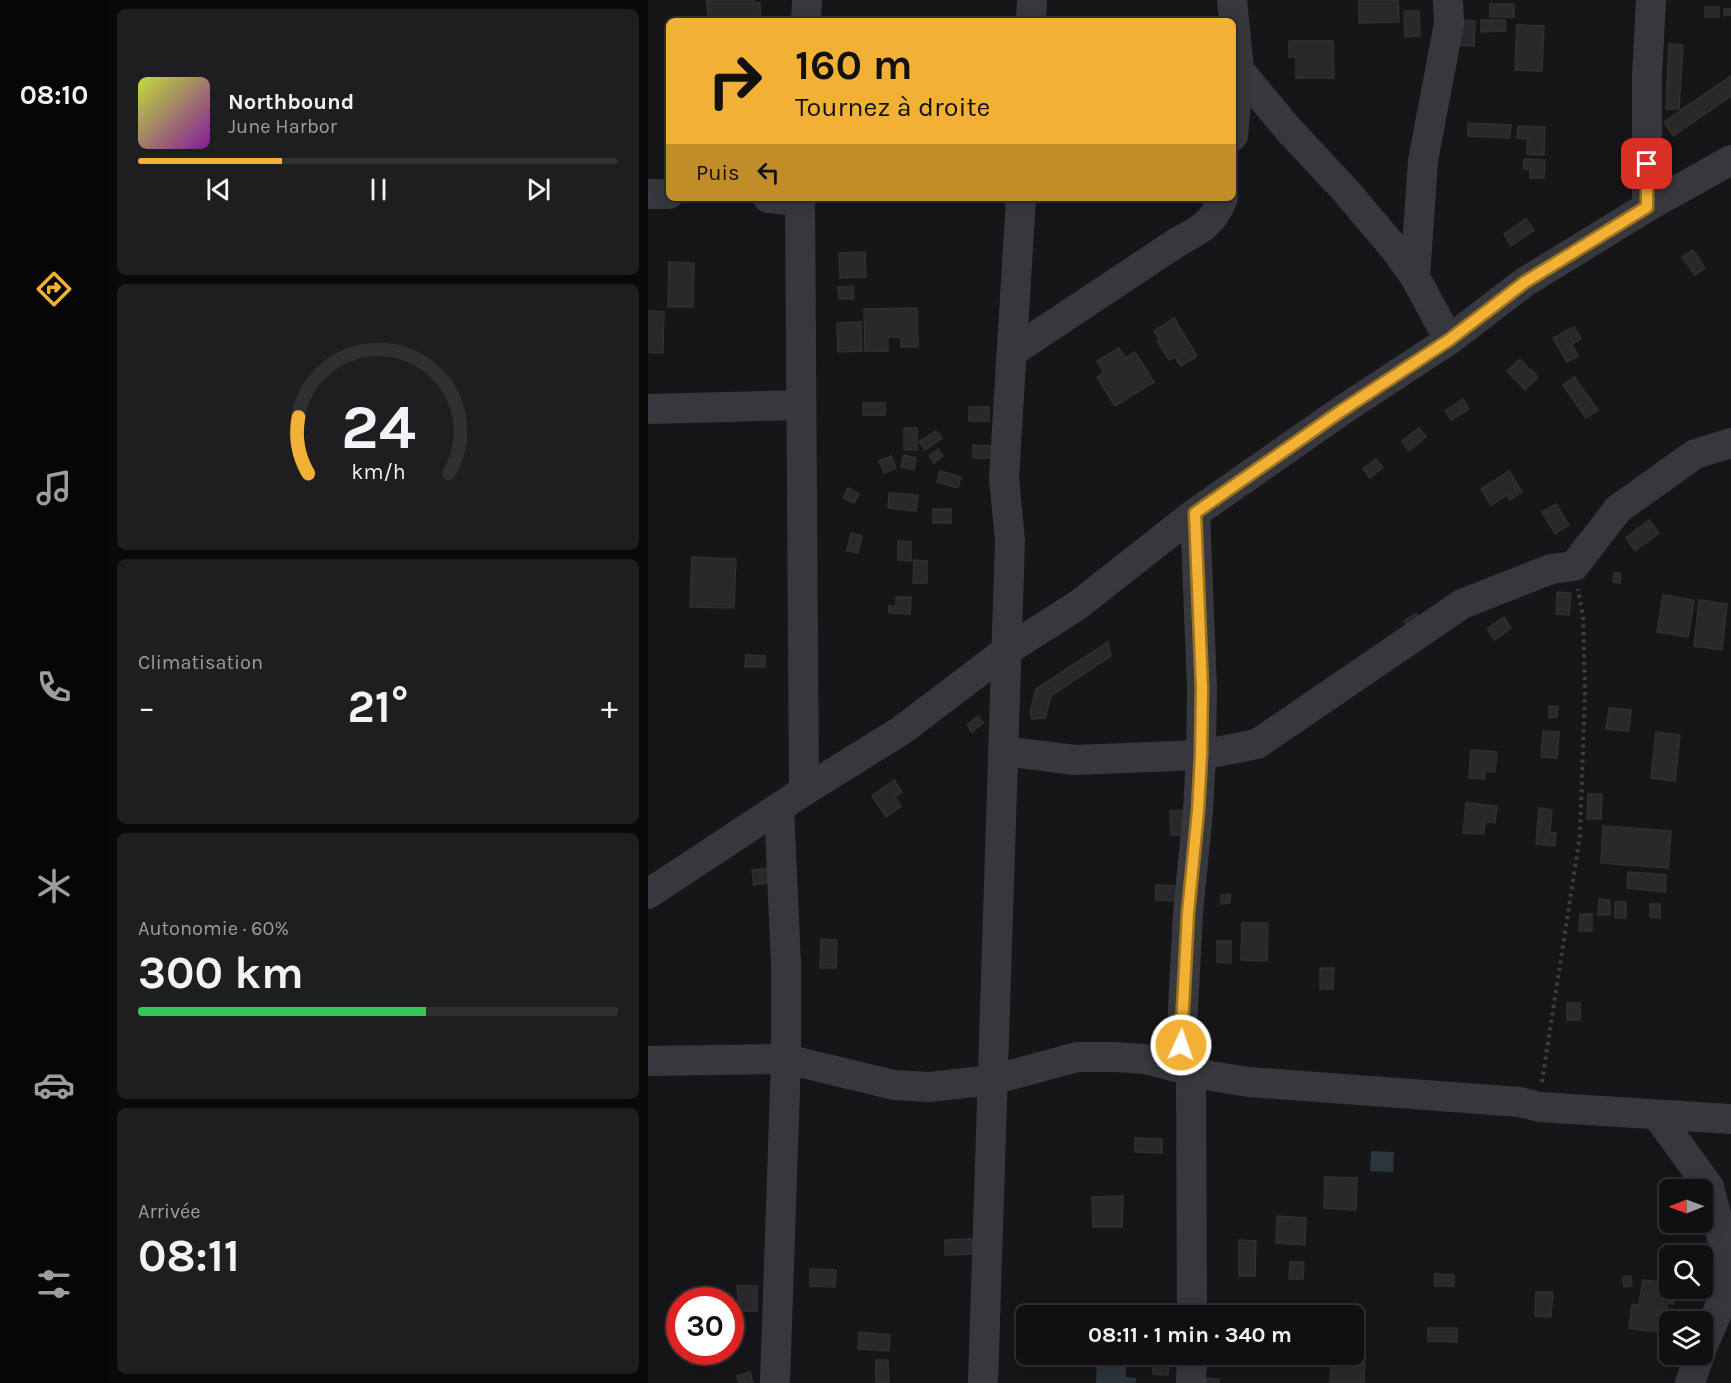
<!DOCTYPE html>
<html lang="fr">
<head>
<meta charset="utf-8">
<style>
  :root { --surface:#101012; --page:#1e1e20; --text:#f1f3f6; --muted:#9c9d9f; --line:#303032; --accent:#f2b134 }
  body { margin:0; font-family:Karla,sans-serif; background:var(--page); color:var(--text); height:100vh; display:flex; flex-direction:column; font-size:22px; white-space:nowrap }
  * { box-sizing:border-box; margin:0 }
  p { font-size:20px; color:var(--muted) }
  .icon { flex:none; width:33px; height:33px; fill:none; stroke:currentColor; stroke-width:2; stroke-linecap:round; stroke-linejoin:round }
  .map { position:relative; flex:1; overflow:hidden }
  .sheet { display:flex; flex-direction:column; gap:9px; padding:9px; background:#09090a; width:540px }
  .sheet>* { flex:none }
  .banner { position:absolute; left:18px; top:18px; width:570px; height:183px; border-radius:9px; box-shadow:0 3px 15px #0003,0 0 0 2px var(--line); background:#f2b134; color:#111; overflow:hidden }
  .needle { width:39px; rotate:269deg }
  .fabs { position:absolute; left:1011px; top:1179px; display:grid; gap:12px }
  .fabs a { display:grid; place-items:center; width:54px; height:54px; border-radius:9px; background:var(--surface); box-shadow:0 3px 15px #0003,0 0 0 2px var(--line); font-size:30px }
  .speed { position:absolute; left:18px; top:1287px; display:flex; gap:12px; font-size:30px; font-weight:700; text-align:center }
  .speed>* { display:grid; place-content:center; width:78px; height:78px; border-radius:50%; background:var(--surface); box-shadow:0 3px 15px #0003,0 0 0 2px var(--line); line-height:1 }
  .speed .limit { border:9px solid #d22; background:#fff; color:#111 }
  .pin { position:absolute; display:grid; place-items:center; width:51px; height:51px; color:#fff; margin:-26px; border-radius:12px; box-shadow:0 3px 9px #0006 }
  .me { position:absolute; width:66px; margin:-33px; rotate:3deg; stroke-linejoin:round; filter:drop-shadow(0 0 4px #0008) }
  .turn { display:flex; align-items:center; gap:21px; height:126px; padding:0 30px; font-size:27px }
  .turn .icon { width:78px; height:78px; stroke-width:2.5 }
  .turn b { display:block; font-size:42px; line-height:51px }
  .then { display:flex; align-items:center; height:57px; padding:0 30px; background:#0003; gap:12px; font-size:22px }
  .big { font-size:45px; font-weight:700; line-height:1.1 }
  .sheet .tile { flex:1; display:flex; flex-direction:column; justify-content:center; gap:9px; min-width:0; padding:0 21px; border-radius:9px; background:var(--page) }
  .sheet .dial { align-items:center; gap:0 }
  .dial svg { height:156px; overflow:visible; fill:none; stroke:var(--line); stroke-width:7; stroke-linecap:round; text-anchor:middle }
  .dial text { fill:var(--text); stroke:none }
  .song { display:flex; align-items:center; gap:18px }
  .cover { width:72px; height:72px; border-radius:9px; background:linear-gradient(135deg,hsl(70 70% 55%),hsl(290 70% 35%)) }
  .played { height:6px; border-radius:3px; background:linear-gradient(90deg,var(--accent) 30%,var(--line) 30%) }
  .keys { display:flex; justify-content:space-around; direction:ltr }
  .heat { display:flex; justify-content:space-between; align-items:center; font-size:33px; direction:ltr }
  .charge { height:9px; border-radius:4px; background:linear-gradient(90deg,#34c759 60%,var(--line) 0) }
  .trip { position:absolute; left:368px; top:1305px; width:348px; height:60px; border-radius:9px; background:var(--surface); box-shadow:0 3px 15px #0003,0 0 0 2px var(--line); font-weight:700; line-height:60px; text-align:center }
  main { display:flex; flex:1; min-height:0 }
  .tabs { display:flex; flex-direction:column; width:108px; justify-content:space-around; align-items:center; background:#060607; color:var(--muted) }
  .tabs .icon { width:42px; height:42px }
  .tabs .active { color:var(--accent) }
  .tabs b { font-size:27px; color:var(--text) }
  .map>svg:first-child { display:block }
  .water { fill:#2c353c }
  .building { fill:#29292c; stroke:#303034; stroke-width:1.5 }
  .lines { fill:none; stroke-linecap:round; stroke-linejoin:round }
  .path { stroke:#3d3f44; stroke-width:4; stroke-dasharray:3 4.5; stroke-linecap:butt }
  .minor { stroke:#37383d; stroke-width:30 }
  .route-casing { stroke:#9d7322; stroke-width:15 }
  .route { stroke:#f2b134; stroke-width:10 }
</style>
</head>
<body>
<main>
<nav class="tabs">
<b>08:10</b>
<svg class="icon active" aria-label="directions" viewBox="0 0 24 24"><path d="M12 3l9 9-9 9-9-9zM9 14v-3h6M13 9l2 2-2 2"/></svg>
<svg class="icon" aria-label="music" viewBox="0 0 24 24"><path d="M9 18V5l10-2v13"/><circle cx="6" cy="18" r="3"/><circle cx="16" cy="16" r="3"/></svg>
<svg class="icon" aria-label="phone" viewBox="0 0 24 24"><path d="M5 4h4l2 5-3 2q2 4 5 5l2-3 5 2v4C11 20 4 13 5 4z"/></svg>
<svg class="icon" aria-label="climate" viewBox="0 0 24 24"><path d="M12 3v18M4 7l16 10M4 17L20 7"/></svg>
<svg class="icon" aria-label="car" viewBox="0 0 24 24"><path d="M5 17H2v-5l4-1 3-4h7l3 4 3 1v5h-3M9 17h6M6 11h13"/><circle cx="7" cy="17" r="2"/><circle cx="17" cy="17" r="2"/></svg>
<svg class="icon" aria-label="filters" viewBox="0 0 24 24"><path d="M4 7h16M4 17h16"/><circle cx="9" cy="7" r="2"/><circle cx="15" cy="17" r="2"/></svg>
</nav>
<section class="sheet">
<div class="tile">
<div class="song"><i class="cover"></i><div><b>Northbound</b><p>June Harbor</p></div></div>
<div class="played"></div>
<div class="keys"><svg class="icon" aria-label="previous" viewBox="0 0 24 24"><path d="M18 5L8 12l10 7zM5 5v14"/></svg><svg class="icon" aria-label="pause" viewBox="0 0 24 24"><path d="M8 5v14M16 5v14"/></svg><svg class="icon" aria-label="next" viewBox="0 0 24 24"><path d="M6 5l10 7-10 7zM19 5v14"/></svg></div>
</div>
<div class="tile dial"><svg viewBox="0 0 100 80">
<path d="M14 69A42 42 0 1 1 86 69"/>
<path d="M14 69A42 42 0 0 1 9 40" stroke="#f2b134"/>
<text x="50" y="56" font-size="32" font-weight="700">24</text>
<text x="50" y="72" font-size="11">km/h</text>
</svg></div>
<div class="tile"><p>Climatisation</p>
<div class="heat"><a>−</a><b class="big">21°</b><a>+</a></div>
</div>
<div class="tile"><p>Autonomie · 60%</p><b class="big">300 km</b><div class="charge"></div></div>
<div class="tile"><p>Arrivée</p><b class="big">08:11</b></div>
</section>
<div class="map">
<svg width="1083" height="1383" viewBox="0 0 1083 1383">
  <rect width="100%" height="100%" fill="#161618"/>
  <!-- water -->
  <g class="water">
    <path d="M723 1151 746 1152 745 1172 722 1171Z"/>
    <path d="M449 1355H478V1377L488 1378V1383H448Z"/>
  </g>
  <!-- building -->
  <g class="building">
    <path d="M59 0H106V3H112L113 21H60Z"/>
    <path d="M711 0H750L751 22 711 23Z"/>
    <rect x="842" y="4" width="24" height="13"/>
    <rect x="1057" y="7" width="14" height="10"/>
    <path d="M1076 9H1083V15L1076 16Z"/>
    <path d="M756 11H771L772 36 757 37Z"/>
    <path d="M813 20 827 21 826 46 812 45Z"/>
    <path d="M833 20H857L858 31 833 32Z"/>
    <path d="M869 25 896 26 894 71 867 70Z"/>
    <path d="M641 41H685L686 78H648V57H641Z"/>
    <path d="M1021 44 1035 45 1031 109H1018Z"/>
    <path d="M1083 76V96L1025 136 1016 122Z"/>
    <path d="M820 123 863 125 862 138 820 136Z"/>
    <path d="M870 126 897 127 896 155 879 154 880 139 869 138Z"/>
    <path d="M876 159 897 160 896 178H882V169H876Z"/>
    <path d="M878 219 886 230 863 246 856 234Z"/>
    <path d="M1045 250 1057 268 1047 275 1034 257Z"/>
    <path d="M217 252 218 277 192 278 191 253Z"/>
    <path d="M21 262 46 263 45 307H20Z"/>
    <path d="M205 286 206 299H191L190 287Z"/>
    <path d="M269 308 270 347H253V337H240V351H217L216 309Z"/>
    <path d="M0 311 16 312 15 353 0 352Z"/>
    <path d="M526 318 549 356 533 366 527 357 521 360 509 341 512 339 506 331Z"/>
    <path d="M213 322 214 351 190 352 189 323Z"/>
    <path d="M926 327 933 339 924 344 930 356 919 362 905 338Z"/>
    <path d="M471 348 477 358 487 352 506 382 467 406 449 377 456 373 449 361Z"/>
    <path d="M872 359 880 368 867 380 859 371Z"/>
    <path d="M882 369 890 377 877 390 869 381Z"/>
    <path d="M926 377 950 410 938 418 915 385Z"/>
    <path d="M815 399 821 409 803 420 797 411Z"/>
    <rect x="215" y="403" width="22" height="12"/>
    <rect x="321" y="407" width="20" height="14"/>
    <rect x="256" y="428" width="13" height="22"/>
    <path d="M771 428 778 437 761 451 754 441Z"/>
    <path d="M288 431 294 438 277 450 271 442Z"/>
    <path d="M325 445 347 446V458H325Z"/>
    <path d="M290 449 295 456 286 463 281 456Z"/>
    <path d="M256 455 268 458 266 470 253 467Z"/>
    <path d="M243 456 248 468 236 473 231 461Z"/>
    <path d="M728 459 735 467 722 478 715 469Z"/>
    <path d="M292 471 313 477 310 488 289 482Z"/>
    <path d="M861 471 874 492 862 500 859 495 843 505 833 489Z"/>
    <path d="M200 488 211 494 206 503 195 498Z"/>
    <path d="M241 493 270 495 268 511 240 508Z"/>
    <path d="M908 504 921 525 907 534 894 512Z"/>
    <rect x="285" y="509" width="18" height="14"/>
    <path d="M1001 520 1011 533 987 551 978 538Z"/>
    <path d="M203 533 214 536 210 553 199 551Z"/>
    <path d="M250 541 263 542V561L250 560Z"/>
    <path d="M44 557 88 559 86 608 42 607Z"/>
    <path d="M266 560 279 561V583H265Z"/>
    <path d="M966 573H972V583L965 582Z"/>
    <path d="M909 592 923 593 921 615 908 614Z"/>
    <path d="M1015 595 1046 600 1040 637 1009 632Z"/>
    <path d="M248 597H263L262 614 241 613V606H248Z"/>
    <path d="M1051 600 1079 604 1074 650 1046 646Z"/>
    <path d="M768 613 775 624 763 632 756 621Z"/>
    <path d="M856 617 863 628 847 640 839 629Z"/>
    <path d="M460 642 463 656 403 696 397 718 384 719 382 712 388 689Z"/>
    <path d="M98 655 117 656V667H97Z"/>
    <path d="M901 706 910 707 909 717 901 718Z"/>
    <path d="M961 708 983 710 981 731 958 729Z"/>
    <path d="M330 716 335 723 324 732 319 725Z"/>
    <path d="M895 731 911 732 909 758 893 757Z"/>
    <path d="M1008 732 1032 735 1027 781 1003 778Z"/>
    <path d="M823 750 849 752 847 772 837 771 836 779 821 778Z"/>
    <path d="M246 780 254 792 247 797 253 806 238 817 224 796Z"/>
    <path d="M940 794H954L953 819H939Z"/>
    <path d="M818 803 849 806 847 823 837 822 836 834 815 833Z"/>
    <path d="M891 808 904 810 902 833H908L907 846 888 844Z"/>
    <path d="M536 810 537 835H523L522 811Z"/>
    <path d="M955 826 1023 831 1020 868 953 863Z"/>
    <path d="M122 868 124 882 106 885 104 870Z"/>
    <path d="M980 872 1018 875 1017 892 979 888Z"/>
    <path d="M508 885 533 886V901L508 900Z"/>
    <path d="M582 894V903L573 904V895Z"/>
    <path d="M951 899 962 900V915H950Z"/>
    <rect x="967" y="902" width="11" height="16"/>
    <path d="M1002 904H1012V918L1002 917Z"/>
    <path d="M932 914H944V931H931Z"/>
    <path d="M594 923H620L619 961 593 960Z"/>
    <path d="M173 939 189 940 188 968H172Z"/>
    <path d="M569 941H583V963L569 962Z"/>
    <path d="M672 968H686L685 989H672Z"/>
    <rect x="919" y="1003" width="13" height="17"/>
    <path d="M487 1138 514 1139V1153L487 1152Z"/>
    <path d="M677 1177 709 1178 708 1210 676 1208Z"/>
    <path d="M475 1196 474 1227H445L444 1197Z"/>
    <path d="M629 1216 658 1218 657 1245 628 1243Z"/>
    <path d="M325 1239V1254L297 1255V1240Z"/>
    <path d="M591 1240 608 1241 607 1276H591Z"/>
    <path d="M642 1262H656L655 1279H641Z"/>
    <path d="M162 1269 188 1270 187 1287 162 1286Z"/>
    <path d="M787 1274 806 1275V1286H787Z"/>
    <path d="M983 1276 984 1286 976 1287 975 1277Z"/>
    <path d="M995 1280 1022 1283V1288H1027L1025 1304 1020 1303 1016 1333 981 1328 984 1304 991 1305Z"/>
    <path d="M89 1286H109V1311H91Z"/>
    <path d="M888 1292H905L903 1317 887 1316Z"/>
    <rect x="440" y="1309" width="31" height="7"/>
    <path d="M590 1314 630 1316H590Z"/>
    <path d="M780 1328H809V1342L780 1341Z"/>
    <path d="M211 1332 242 1335 241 1351 210 1349Z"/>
    <path d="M506 1354H521L520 1375 505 1374Z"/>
    <path d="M684 1354 717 1355 716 1383H682Z"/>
    <path d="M228 1360H240L241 1383H228Z"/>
    <path d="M102 1372 105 1383H91L89 1376Z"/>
    <path d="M555 1378 571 1379V1383H555Z"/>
  </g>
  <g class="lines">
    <!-- path -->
    <path class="path" d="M894 1082 932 835 937 691 935 617 930 589"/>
    <!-- minor -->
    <g class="minor">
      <path d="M584 0 591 70 585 136"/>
      <path d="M158 21 159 0"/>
      <path d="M383 21 384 0"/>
      <path d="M591 70 640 129 697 190 746 248 767 277 801 340"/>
      <path d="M0 194H21"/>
      <path d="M120 198 151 201"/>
      <path d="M999 207V76L1003 0"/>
      <path d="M767 277 775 161 801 23 800 0"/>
      <path d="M364 352 531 241C553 230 566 222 575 198"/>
      <path d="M0 409 152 405"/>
      <path d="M355 751 427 760 553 755 609 744 814 604 903 569 926 566 970 509 1047 454 1083 443"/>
      <path d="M156 791 254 730 358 651 430 605 547 513 693 411 801 340 877 282 999 207 1083 160"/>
      <path d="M0 894 156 791 152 198"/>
      <path d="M0 1061 138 1059 246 1085 281 1087 344 1080 429 1057H467L497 1059 563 1076 601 1082 872 1102 891 1107 1083 1119"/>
      <path d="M532 1067 540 913 550 811 553 755 554 688 547 513"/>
      <path d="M543 1070 544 1316"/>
      <path d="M1009 1115 1061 1187 1080 1261 1074 1301 1054 1348"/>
      <path d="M127 1383 138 1059V963L131 808"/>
      <path d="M335 1383 362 540 356 478 373 198"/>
      <path d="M543 1383 544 1354"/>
      <path d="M1042 1383 1052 1354"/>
    </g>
  </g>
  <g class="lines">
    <defs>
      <path id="route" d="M533 1045 540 913 550 811 553 755 554 688 547 513 693 411 801 340 877 282 999 207V164"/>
    </defs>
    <!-- route casing -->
    <use href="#route" class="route-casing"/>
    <!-- route -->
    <use href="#route" class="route"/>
  </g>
</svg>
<div class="fabs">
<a><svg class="needle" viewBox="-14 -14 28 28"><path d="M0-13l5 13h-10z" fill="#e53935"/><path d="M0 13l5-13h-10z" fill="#9c9d9f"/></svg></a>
<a><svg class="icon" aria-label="search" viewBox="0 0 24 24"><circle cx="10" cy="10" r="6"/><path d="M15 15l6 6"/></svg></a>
<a><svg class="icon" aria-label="layers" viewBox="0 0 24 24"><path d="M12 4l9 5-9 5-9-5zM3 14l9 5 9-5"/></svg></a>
</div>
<div class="speed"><div class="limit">30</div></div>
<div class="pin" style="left:999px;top:164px;background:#d93025"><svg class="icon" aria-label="arrive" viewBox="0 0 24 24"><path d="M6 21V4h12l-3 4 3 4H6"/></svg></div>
<svg class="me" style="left:533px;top:1045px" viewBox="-20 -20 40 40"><circle r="17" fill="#f2b134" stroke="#fff" stroke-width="3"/><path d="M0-11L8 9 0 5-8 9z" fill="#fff"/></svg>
<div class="trip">08:11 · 1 min · 340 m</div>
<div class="banner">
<div class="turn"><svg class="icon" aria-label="right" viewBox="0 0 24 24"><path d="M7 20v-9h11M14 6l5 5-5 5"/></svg><div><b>160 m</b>Tournez à droite</div></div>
<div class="then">Puis<svg class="icon" aria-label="left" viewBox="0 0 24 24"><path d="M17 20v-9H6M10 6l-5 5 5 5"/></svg></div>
</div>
</div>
</main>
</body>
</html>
